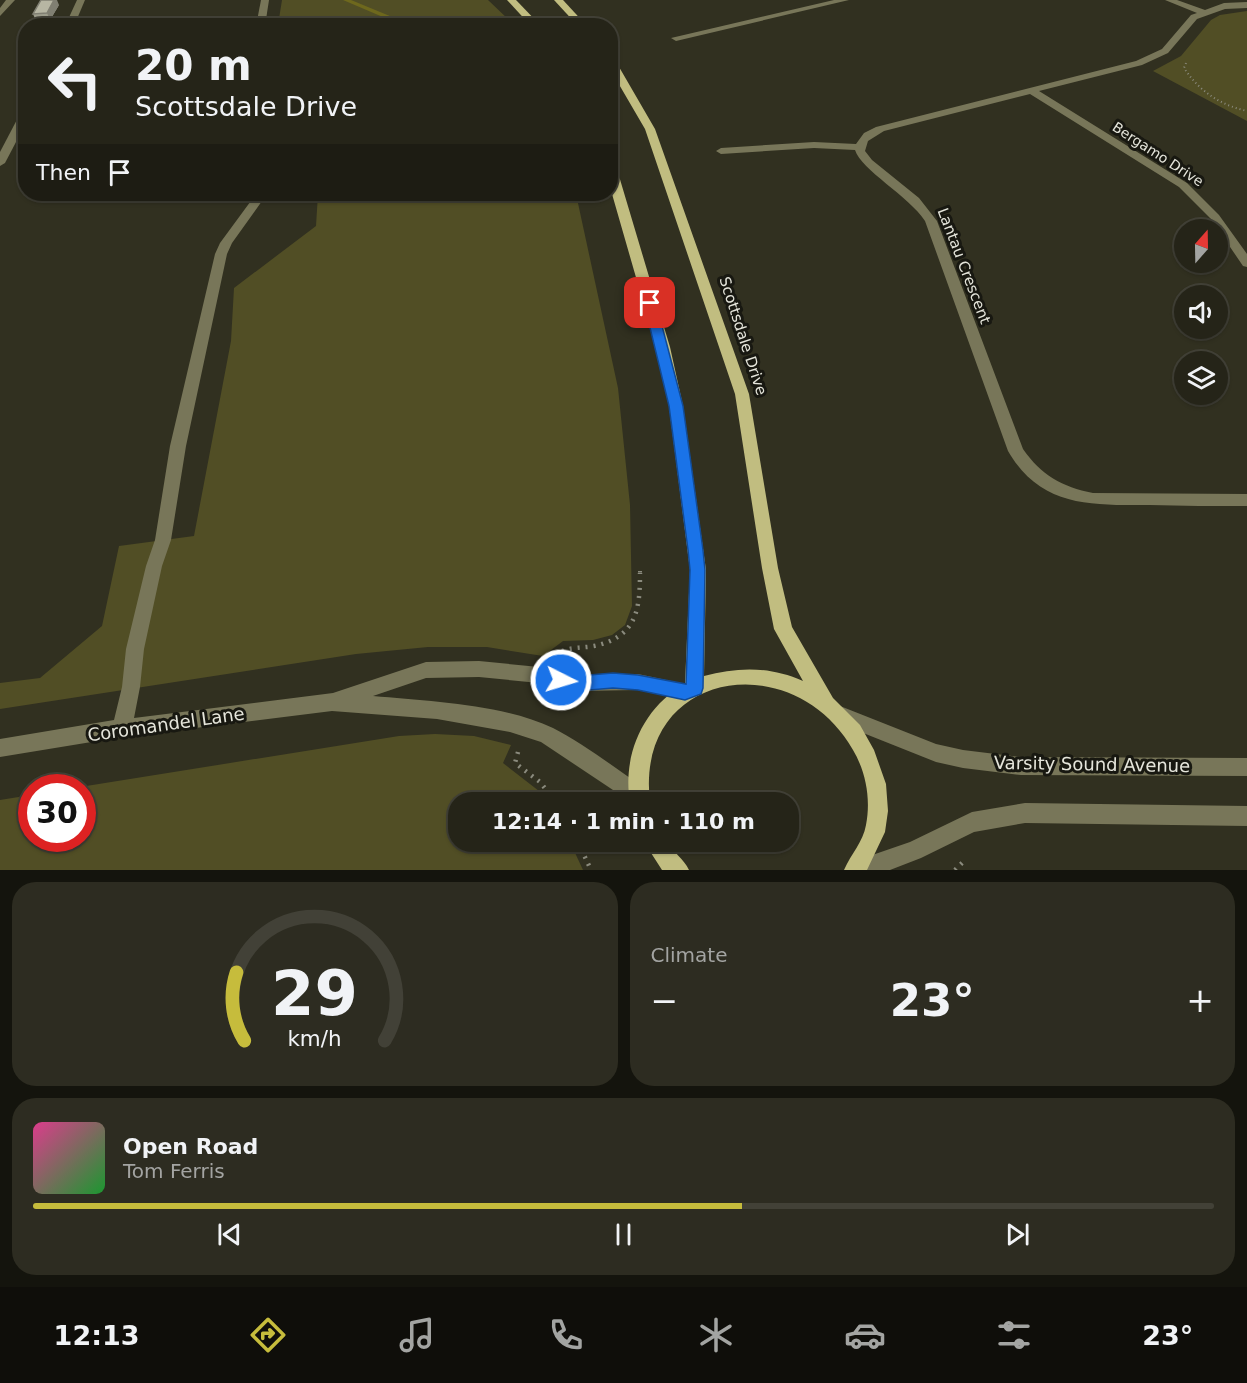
<!DOCTYPE html>
<html lang="en">
<head>
<meta charset="utf-8">
<style>
  :root { --surface:#252418; --page:#2d2c21; --text:#f1f3f6; --muted:#a3a4a2; --line:#424137; --accent:#c6bc3c }
  body { margin:0; font-family:"DejaVu Sans",sans-serif; background:var(--page); color:var(--text); height:100vh; display:flex; flex-direction:column; font-size:22px; white-space:nowrap }
  * { box-sizing:border-box; margin:0 }
  p { font-size:20px; color:var(--muted) }
  .icon { flex:none; width:33px; height:33px; fill:none; stroke:currentColor; stroke-width:2; stroke-linecap:round; stroke-linejoin:round }
  .map { position:relative; height:870px; overflow:hidden }
  .panel { display:flex; flex-direction:column; gap:12px; padding:12px; background:#14140d; flex:1 }
  .panel>* { flex:none }
  .guide { position:absolute; left:18px; top:18px; width:600px; height:183px; border-radius:24px; box-shadow:0 2px 4px #0004,0 0 0 2px var(--line); background:#252418; color:var(--text); overflow:hidden }
  .needle { width:39px; rotate:20deg }
  .controls { position:absolute; left:1174px; top:219px; display:grid; gap:12px }
  .controls a { display:grid; place-items:center; width:54px; height:54px; border-radius:50%; background:var(--surface); box-shadow:0 2px 4px #0004,0 0 0 2px var(--line); font-size:30px }
  .speed { position:absolute; left:18px; top:774px; display:flex; gap:12px; font-size:30px; font-weight:700; text-align:center }
  .speed>* { display:grid; place-content:center; width:78px; height:78px; border-radius:50%; background:var(--surface); box-shadow:0 2px 4px #0004,0 0 0 2px var(--line); line-height:1 }
  .speed .limit { border:9px solid #d22; background:#fff; color:#111 }
  .pin { position:absolute; display:grid; place-items:center; width:51px; height:51px; color:#fff; margin:-26px; border-radius:12px; box-shadow:0 3px 9px #0006 }
  .me { position:absolute; width:66px; margin:-33px; rotate:95deg; stroke-linejoin:round; filter:drop-shadow(0 0 4px #0008) }
  .turn { display:flex; align-items:center; gap:21px; height:126px; padding:0 18px; font-size:27px }
  .turn .icon { width:78px; height:78px; stroke-width:2.5 }
  .turn b { display:block; font-size:42px; line-height:51px }
  .then { display:flex; align-items:center; height:57px; padding:0 18px; background:#0003; gap:12px; font-size:22px }
  .big { font-size:45px; font-weight:700; line-height:1.1 }
  .panel .card { flex:1; display:flex; flex-direction:column; justify-content:center; gap:9px; min-width:0; padding:0 21px; border-radius:24px; background:var(--page) }
  .panel .dial { align-items:center; gap:0 }
  .dial svg { height:156px; overflow:visible; fill:none; stroke:var(--line); stroke-width:7; stroke-linecap:round; text-anchor:middle }
  .dial text { fill:var(--text); stroke:none }
  .song { display:flex; align-items:center; gap:18px }
  .cover { width:72px; height:72px; border-radius:9px; background:linear-gradient(135deg,hsl(330 70% 55%),hsl(130 70% 35%)) }
  .played { height:6px; border-radius:3px; background:linear-gradient(90deg,var(--accent) 60%,var(--line) 60%) }
  .keys { display:flex; justify-content:space-around; direction:ltr }
  .heat { display:flex; justify-content:space-between; align-items:center; font-size:33px; direction:ltr }
  .panel .tiles { flex:1; display:grid; gap:12px; grid-template-columns:1fr 1fr }
  .card:last-child { grid-column:span 2 }
  .trip { position:absolute; left:448px; top:792px; width:351px; height:60px; border-radius:24px; background:var(--surface); box-shadow:0 2px 4px #0004,0 0 0 2px var(--line); font-weight:700; line-height:60px; text-align:center }
  .dock { display:flex; height:96px; justify-content:space-around; align-items:center; background:#0f0e0a; color:var(--muted) }
  .dock .icon { width:42px; height:42px }
  .dock .active { color:var(--accent) }
  .dock b { font-size:27px; color:var(--text) }
  .map>svg:first-child { display:block }
  .green { fill:#514e25 }
  .lines { fill:none; stroke-linecap:round; stroke-linejoin:round }
  .stream { fill:#6e681d; fill-rule:evenodd }
  .path-far2 { stroke:#8b8b7e; stroke-width:2; stroke-dasharray:1 3; stroke-linecap:butt }
  .path-far1 { stroke:#8b8b7e; stroke-width:4; stroke-dasharray:1.5 4.5; stroke-linecap:butt }
  .path { stroke:#8b8b7e; stroke-width:4.5; stroke-dasharray:2 6; stroke-linecap:butt }
  .minor { fill:#787659; fill-rule:evenodd }
  .major { fill:#c1bd80; fill-rule:evenodd }
  .wall { fill:#9d9d8c }
  .shaded-wall { fill:#807f72 }
  .building { fill:#b7b6a3; stroke:#807f72; stroke-width:1.5 }
  .route { fill:#1a73e8; stroke:#114b97; stroke-width:1.5 }
  .labels { text-anchor:middle; dominant-baseline:central; stroke-width:6; stroke-linejoin:round; paint-order:stroke }
  .far-street-label { font-size:14px; fill:#e5e5db; stroke:#181811 }
  .street-label { font-size:15px; fill:#e5e5db; stroke:#181811 }
  .near-street-label { font-size:18px; fill:#e5e5db; stroke:#181811 }
</style>
</head>
<body>
<div class="map">
<svg width="1247" height="870" viewBox="0 0 1247 870">
  <rect width="100%" height="100%" fill="#313020"/>
  <!-- green -->
  <g class="green">
    <path d="M282 0H488L510 21 497 23 499 26 278 25Z"/>
    <path d="M1247 11V121L1153 71 1181 56 1211 20 1220 15Z"/>
    <path d="M318 194H576L618 388 630 505 632 606 625 625 612 635 593 640 563 641 543 656 487 647H428L356 654 0 709V683L40 678 102 626 119 546 194 536 231 341 234 288 316 226Z"/>
    <path d="M435 734 474 736 511 745 503 763 539 791 546 802H459V842H570L583 870H0V800L31 795 32 838H82V788L80 787 399 736Z"/>
  </g>
  <g class="lines">
    <!-- stream -->
    <path class="stream" d="M343 0H351L414 26H404Z"/>
    <!-- path-far2 -->
    <path class="path-far2" d="M1186 63 1184 68C1199 91 1220 105 1247 111"/>
    <!-- path-far1 -->
    <path class="path-far1" d="M640 571V574"/>
    <!-- path -->
    <g class="path">
      <path d="M562 651C573 647 583 648 594 646 636 637 640 611 640 573"/>
      <path d="M518 752 515 763 540 782 556 802"/>
      <path d="M578 842 591 870"/>
      <path d="M955 870 965 860"/>
    </g>
    <!-- minor -->
    <g class="minor">
      <path d="M6 0H15L0 16V8Z"/>
      <path d="M77 0H85L74 26H65Z"/>
      <path d="M261 0H269L265 26H256Z"/>
      <path d="M834 0H849L676 41 671 38Z"/>
      <path d="M1165 0H1177L1205 10 1224 3 1247 2V8L1225 9 1197 19 1168 53 1142 65 1039 91 1187 183 1219 215 1247 254V267L1243 266 1211 219 1179 187 1030 94 884 131 868 141 865 151 872 160 919 198 937 221 1023 449C1041 475 1062 487 1093 493L1247 494V506C1215 506 1182 506 1150 505 1092 505 1041 508 1008 451L925 221C909 196 861 170 855 150L814 148 721 154 716 151 721 148 814 142 856 144 864 133 876 127 1136 61 1162 49 1191 15 1197 13Z"/>
      <path d="M26 109V123L5 163 0 166V152L21 112Z"/>
      <path d="M256 194H267L232 243 227 254 186 446 171 540 162 566 144 649 140 687 134 718 333 693 426 662 479 661 539 667 577 675 638 674 685 684 692 686 694 692 692 698 685 700 638 690 577 691 539 683 479 677 426 678 373 696C428 701 503 704 553 728 583 743 616 769 645 788L648 795 645 802H631L541 742 510 732 437 719 332 711 122 737 0 757V739L114 720 122 687 126 649 146 566 155 540 170 446 215 254 220 243Z"/>
      <path d="M840 706 936 744 963 750 1021 757 1247 758V776L1021 775 963 768 936 762 833 721 830 715 833 709Z"/>
      <path d="M1025 803 1247 806V826L1025 823 974 832 921 858 890 870H849L852 862 910 842 972 812Z"/>
    </g>
    <!-- major -->
    <g class="major">
      <path d="M507 0H516L541 26H531Z"/>
      <path d="M554 0H563L587 26H578Z"/>
      <path d="M610 57 615 60 655 129 749 394 778 568 792 627 833 698 860 725 874 750 886 784 888 811 885 832 867 870H844C851 854 863 842 866 825 871 799 866 772 853 750 794 645 634 669 650 802H630C622 756 643 707 685 684L690 570 669 406 656 347 610 187V163L616 166 670 347 683 406 706 570 704 676C738 667 769 666 803 681L774 629 762 568 735 394 645 129 610 69Z"/>
      <path d="M644 842H667C673 852 684 859 689 870H662Z"/>
    </g>
  </g>
  <!-- wall -->
  <path class="wall" d="M59 5 50 20 36 21 33 14Z"/>
  <!-- shaded-wall -->
  <path class="shaded-wall" d="M54 0H57L59 5 50 20 47 13Z"/>
  <!-- building -->
  <path class="building" d="M41 0H54L47 13 33 14Z"/>
  <!-- route -->
  <path class="route" d="M650 300 656 303 683 406 703 550 705 570 703 688 701 694 685 700 638 690 613 688 577 691 555 685 553 680 555 674 561 672 577 676 613 673 638 675 686 684 690 570 688 550 669 406 644 303Z"/>
  <g class="labels">
    <!-- far-street labels -->
    <g class="far-street-label">
      <text transform="translate(1158 154) rotate(33)">Bergamo Drive</text>
    </g>
    <!-- street labels -->
    <g class="street-label">
      <text transform="translate(964 266) rotate(69)">Lantau Crescent</text>
      <text transform="translate(743 336) rotate(72)">Scottsdale Drive</text>
    </g>
    <!-- near-street labels -->
    <g class="near-street-label">
      <text transform="translate(166 724) rotate(-8)">Coromandel Lane</text>
      <text transform="translate(1092 764) rotate(1)">Varsity Sound Avenue</text>
    </g>
  </g>
</svg>
<div class="controls">
<a><svg class="needle" viewBox="-14 -14 28 28"><path d="M0-13l5 13h-10z" fill="#e53935"/><path d="M0 13l5-13h-10z" fill="#a3a4a2"/></svg></a>
<a><svg class="icon" aria-label="sound" viewBox="0 0 24 24"><path d="M4 9h4l5-4v14l-5-4H4zM17 9q2 3 0 6"/></svg></a>
<a><svg class="icon" aria-label="layers" viewBox="0 0 24 24"><path d="M12 4l9 5-9 5-9-5zM3 14l9 5 9-5"/></svg></a>
</div>
<div class="speed"><div class="limit">30</div></div>
<div class="pin" style="left:650px;top:303px;background:#d93025"><svg class="icon" aria-label="arrive" viewBox="0 0 24 24"><path d="M6 21V4h12l-3 4 3 4H6"/></svg></div>
<svg class="me" style="left:561px;top:680px" viewBox="-20 -20 40 40"><circle r="17" fill="#1a73e8" stroke="#fff" stroke-width="3"/><path d="M0-11L8 9 0 5-8 9z" fill="#fff"/></svg>
<div class="trip">12:14 · 1 min · 110 m</div>
<div class="guide">
<div class="turn"><svg class="icon" aria-label="left" viewBox="0 0 24 24"><path d="M17 20v-9H6M10 6l-5 5 5 5"/></svg><div><b>20 m</b>Scottsdale Drive</div></div>
<div class="then">Then<svg class="icon" aria-label="arrive" viewBox="0 0 24 24"><path d="M6 21V4h12l-3 4 3 4H6"/></svg></div>
</div>
</div>
<section class="panel">
<div class="tiles">
<div class="card dial"><svg viewBox="0 0 100 80">
<path d="M14 69A42 42 0 1 1 86 69"/>
<path d="M14 69A42 42 0 0 1 10 34" stroke="#c6bc3c"/>
<text x="50" y="56" font-size="32" font-weight="700">29</text>
<text x="50" y="72" font-size="11">km/h</text>
</svg></div>
<div class="card"><p>Climate</p>
<div class="heat"><a>−</a><b class="big">23°</b><a>+</a></div>
</div>
<div class="card">
<div class="song"><i class="cover"></i><div><b>Open Road</b><p>Tom Ferris</p></div></div>
<div class="played"></div>
<div class="keys"><svg class="icon" aria-label="previous" viewBox="0 0 24 24"><path d="M18 5L8 12l10 7zM5 5v14"/></svg><svg class="icon" aria-label="pause" viewBox="0 0 24 24"><path d="M8 5v14M16 5v14"/></svg><svg class="icon" aria-label="next" viewBox="0 0 24 24"><path d="M6 5l10 7-10 7zM19 5v14"/></svg></div>
</div>
</div>
</section>
<nav class="dock">
<b>12:13</b>
<svg class="icon active" aria-label="directions" viewBox="0 0 24 24"><path d="M12 3l9 9-9 9-9-9zM9 14v-3h6M13 9l2 2-2 2"/></svg>
<svg class="icon" aria-label="music" viewBox="0 0 24 24"><path d="M9 18V5l10-2v13"/><circle cx="6" cy="18" r="3"/><circle cx="16" cy="16" r="3"/></svg>
<svg class="icon" aria-label="phone" viewBox="0 0 24 24"><path d="M5 4h4l2 5-3 2q2 4 5 5l2-3 5 2v4C11 20 4 13 5 4z"/></svg>
<svg class="icon" aria-label="climate" viewBox="0 0 24 24"><path d="M12 3v18M4 7l16 10M4 17L20 7"/></svg>
<svg class="icon" aria-label="car" viewBox="0 0 24 24"><path d="M5 17H2v-5l4-1 3-4h7l3 4 3 1v5h-3M9 17h6M6 11h13"/><circle cx="7" cy="17" r="2"/><circle cx="17" cy="17" r="2"/></svg>
<svg class="icon" aria-label="filters" viewBox="0 0 24 24"><path d="M4 7h16M4 17h16"/><circle cx="9" cy="7" r="2"/><circle cx="15" cy="17" r="2"/></svg>
<b>23°</b>
</nav>
</body>
</html>
